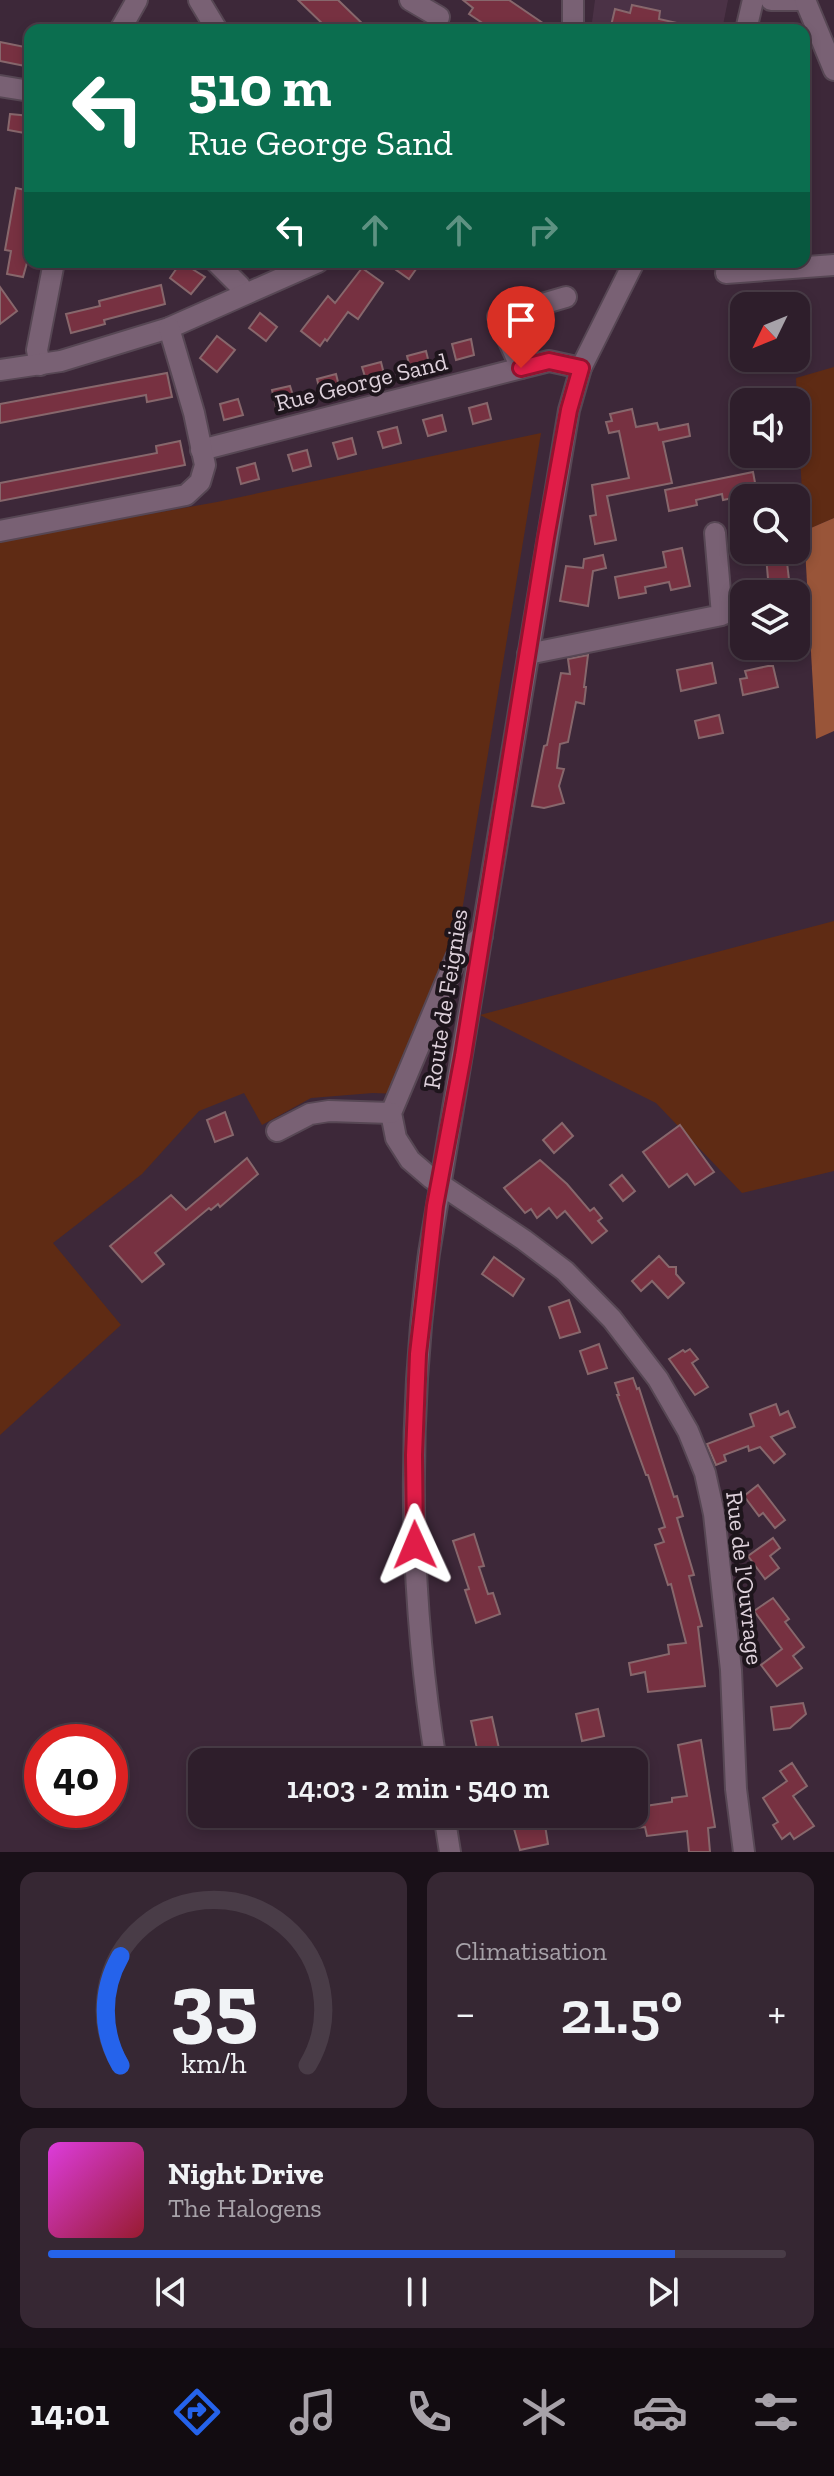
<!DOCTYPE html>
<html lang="fr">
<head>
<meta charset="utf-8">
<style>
  :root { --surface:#2e1e2b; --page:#362733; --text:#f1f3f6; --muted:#a7a2a9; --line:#493c47; --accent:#2563eb }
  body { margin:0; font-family:"Zilla Slab",serif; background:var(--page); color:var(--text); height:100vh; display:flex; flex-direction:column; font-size:30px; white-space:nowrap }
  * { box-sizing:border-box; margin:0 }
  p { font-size:26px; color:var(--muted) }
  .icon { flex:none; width:44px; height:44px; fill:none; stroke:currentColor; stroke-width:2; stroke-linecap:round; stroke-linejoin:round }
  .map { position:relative; height:1852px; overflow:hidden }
  .side { display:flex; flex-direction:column; gap:20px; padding:20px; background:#191018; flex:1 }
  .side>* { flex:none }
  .hud { position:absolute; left:24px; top:24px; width:786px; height:244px; border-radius:16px; box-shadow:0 4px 12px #0003,0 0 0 2px var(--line); background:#0b6e4f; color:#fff; overflow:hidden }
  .needle { width:52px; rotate:227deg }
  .tools { position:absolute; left:730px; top:292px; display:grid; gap:16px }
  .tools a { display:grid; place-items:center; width:80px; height:80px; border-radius:16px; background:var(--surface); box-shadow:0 4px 12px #0003,0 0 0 2px var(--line); font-size:40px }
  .speed { position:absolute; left:24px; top:1724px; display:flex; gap:16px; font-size:40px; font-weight:700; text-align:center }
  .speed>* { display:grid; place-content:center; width:104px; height:104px; border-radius:50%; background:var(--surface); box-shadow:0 4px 12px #0003,0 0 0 2px var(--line); line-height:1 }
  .speed .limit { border:12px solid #d22; background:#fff; color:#111 }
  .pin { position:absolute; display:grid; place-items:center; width:68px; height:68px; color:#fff; margin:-82px -34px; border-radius:50% 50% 50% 0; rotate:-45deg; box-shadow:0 0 8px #0007 }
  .pin .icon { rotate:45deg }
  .me { position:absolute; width:88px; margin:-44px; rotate:359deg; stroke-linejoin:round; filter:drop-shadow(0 0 6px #0008) }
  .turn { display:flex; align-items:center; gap:28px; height:168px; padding:0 32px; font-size:36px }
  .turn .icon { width:104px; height:104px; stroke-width:2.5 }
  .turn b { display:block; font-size:56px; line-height:68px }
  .lanes { display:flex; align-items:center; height:76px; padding:0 32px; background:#0003; justify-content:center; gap:40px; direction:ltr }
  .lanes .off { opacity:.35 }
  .big { font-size:60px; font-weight:600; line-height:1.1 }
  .side .tile { flex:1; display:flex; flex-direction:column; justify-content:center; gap:12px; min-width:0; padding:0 28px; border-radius:16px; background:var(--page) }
  .side .dial { align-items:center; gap:0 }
  .dial svg { height:208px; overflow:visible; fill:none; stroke:var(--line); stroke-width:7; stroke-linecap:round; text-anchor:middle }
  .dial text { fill:var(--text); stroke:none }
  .song { display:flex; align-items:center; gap:24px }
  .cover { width:96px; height:96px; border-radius:12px; background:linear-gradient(135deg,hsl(300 70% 55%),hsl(350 70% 35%)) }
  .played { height:8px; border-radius:4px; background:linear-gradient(90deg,var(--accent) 85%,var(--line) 85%) }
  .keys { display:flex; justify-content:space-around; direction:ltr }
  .heat { display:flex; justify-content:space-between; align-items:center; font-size:44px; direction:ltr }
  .side .tiles { flex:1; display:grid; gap:20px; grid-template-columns:1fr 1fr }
  .tile:last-child { grid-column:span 2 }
  .trip { position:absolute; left:188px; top:1748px; width:460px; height:80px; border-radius:16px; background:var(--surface); box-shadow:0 4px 12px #0003,0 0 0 2px var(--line); font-weight:600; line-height:80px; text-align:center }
  .dock { display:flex; height:128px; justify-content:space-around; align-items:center; background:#120c11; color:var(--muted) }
  .dock .icon { width:56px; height:56px }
  .dock .active { color:var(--accent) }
  .dock b { font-size:36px; color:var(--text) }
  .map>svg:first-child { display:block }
  .built { fill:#4b3246 }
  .green { fill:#5f2b14 }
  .forest { fill:#995539 }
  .building { fill:#773141; stroke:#87676c; stroke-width:2 }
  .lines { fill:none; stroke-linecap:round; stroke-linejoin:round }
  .minor-casing { stroke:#574754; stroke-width:24 }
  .minor { stroke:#796174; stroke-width:20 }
  .route-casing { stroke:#92132f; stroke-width:20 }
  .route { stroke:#e11d48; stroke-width:14 }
  .labels { text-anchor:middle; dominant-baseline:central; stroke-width:8; stroke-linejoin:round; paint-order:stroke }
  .street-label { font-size:24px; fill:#ded1db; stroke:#1e151c }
</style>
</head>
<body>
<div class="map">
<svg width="834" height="1852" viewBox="0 0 834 1852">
  <rect width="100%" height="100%" fill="#3d2839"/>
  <!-- built -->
  <path class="built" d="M595 0H728L722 30H591Z"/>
  <!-- green -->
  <g class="green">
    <path d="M834 367V518L804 531 796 378Z"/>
    <path d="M541 433 463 905 430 994 400 1094 373 1093 311 1098 262 1125 244 1093 199 1111 142 1174 53 1243 121 1325 0 1435V541L217 502Z"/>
    <path d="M834 921V1171L742 1193 656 1103 480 1015Z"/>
  </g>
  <!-- forest -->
  <path class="forest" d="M834 518V731L816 739 804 531Z"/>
  <!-- building -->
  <g class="building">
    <path d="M298 0H338L369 30H329Z"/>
    <path d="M463 0H509L553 30H493L469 14 473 8Z"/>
    <path d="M632 5 660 11 659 19 686 25V30H610L615 9 630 13Z"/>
    <path d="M0 42 30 48V67L0 61Z"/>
    <path d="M10 114 30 116V134L8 130Z"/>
    <path d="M16 188 30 191V252L23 277 7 274 11 251 5 250Z"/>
    <path d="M181 262 205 277 191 294 170 278Z"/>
    <path d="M385 262H421L409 279Z"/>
    <path d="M362 268 383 283 358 319 348 312 327 341 325 339 320 346 301 331 328 296 335 303Z"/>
    <path d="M161 285 165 304 104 320 105 324 71 333 66 314 100 306 99 301Z"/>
    <path d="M0 287 17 311 0 324Z"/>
    <path d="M260 313 277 327 266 341 249 328Z"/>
    <path d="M217 336 235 350 217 372 200 358Z"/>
    <path d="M471 339 474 355 456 360 452 344Z"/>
    <path d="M426 351 430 367 411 372 407 356Z"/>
    <path d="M381 362 385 378 367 383 362 367Z"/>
    <path d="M167 373 172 397 147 402 146 395 0 423V404Z"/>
    <path d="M336 374 340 390 321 395 317 379Z"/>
    <path d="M290 386 295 402 276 407 272 390Z"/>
    <path d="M238 399 243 415 224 420 220 404Z"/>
    <path d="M487 403 491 419 473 424 469 408Z"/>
    <path d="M632 409 636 427 657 423 659 430 688 424 690 436 663 442 672 483 607 496 616 540 595 544 590 516 596 515 592 485 629 478 619 431 609 433 606 422 612 421 610 414Z"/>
    <path d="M442 415 446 431 428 436 423 420Z"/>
    <path d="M397 427 401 443 383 448 378 432Z"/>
    <path d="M352 438 356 454 338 459 333 443Z"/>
    <path d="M180 441 185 465 0 501V483L157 453 156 446Z"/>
    <path d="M307 450 311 466 293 471 288 455Z"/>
    <path d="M255 463 259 479 241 484 237 468Z"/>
    <path d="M753 472 757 493 723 500 722 494 696 500 697 505 669 511 665 490Z"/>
    <path d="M682 548 690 586 671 590 669 582 645 587 646 593 619 598 615 577 666 567 663 552Z"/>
    <path d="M786 554 790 588 769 590 766 556Z"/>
    <path d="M603 555 606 568 593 571 588 606 560 601 566 566 583 568 584 559Z"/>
    <path d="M588 655 584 687H586L584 704 576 702 568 742 560 744 557 768 564 769 559 786 564 803 544 808 532 806 544 746 547 745 561 673 570 674 568 659Z"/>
    <path d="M712 663 716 683 681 691 677 670Z"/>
    <path d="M768 666H773L778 687 743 695 740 679 747 678 745 671Z"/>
    <path d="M719 715 723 733 699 738 695 721Z"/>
    <path d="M225 1112 233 1135 215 1142 207 1120Z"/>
    <path d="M562 1123 573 1136 554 1153 543 1140Z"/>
    <path d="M680 1125 714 1172 695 1185 687 1174 669 1187 643 1152Z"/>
    <path d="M247 1158 258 1174 220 1207 218 1204 211 1210 209 1208 155 1253 164 1264 142 1282 110 1246 171 1195 186 1210Z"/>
    <path d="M540 1160 567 1184 590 1211 594 1208 602 1218 598 1221 607 1231 592 1243 565 1211 557 1218 549 1208 537 1218 531 1209 525 1213 504 1188Z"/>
    <path d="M622 1175 635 1191 623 1201 610 1185Z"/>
    <path d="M659 1256 669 1267H676V1274L684 1283 668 1298 652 1281 641 1291 632 1281Z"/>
    <path d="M494 1257 524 1279 513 1296 482 1274Z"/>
    <path d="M569 1300 580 1332 560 1338 549 1307Z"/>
    <path d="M599 1344 607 1368 588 1374 580 1351Z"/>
    <path d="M690 1349 698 1359 692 1363 708 1387 695 1395 669 1359 683 1350 685 1352Z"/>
    <path d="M633 1378 637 1389 639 1388 674 1497 677 1496 683 1516 677 1518 694 1575 689 1576 702 1626 698 1627 705 1686 648 1692 645 1672 631 1675 629 1663 669 1654 668 1645 686 1643 671 1584 668 1585 655 1545 664 1542 659 1529 665 1527 648 1475H646L617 1395H619L615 1383Z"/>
    <path d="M776 1404 780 1415 788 1411 795 1427 771 1437 785 1454 774 1463 760 1447 749 1451 748 1446 724 1455 726 1461 716 1465 707 1444 754 1426 750 1414Z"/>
    <path d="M758 1485 785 1520 775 1528 763 1513 759 1516 744 1496Z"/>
    <path d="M474 1534 484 1566 479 1567 488 1594 493 1593 500 1614 476 1623 465 1590 469 1589 453 1541Z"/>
    <path d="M773 1538 780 1548 770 1556 779 1568 765 1579 748 1556Z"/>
    <path d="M773 1598 789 1619 785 1622 804 1647 793 1656 802 1668 777 1686 761 1665 782 1649 754 1611Z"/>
    <path d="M803 1703 806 1714 790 1728 774 1730 771 1707Z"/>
    <path d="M598 1709 604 1736 582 1741 576 1714Z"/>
    <path d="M492 1717 500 1753 479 1758 471 1721Z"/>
    <path d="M701 1740 715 1827 708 1828 710 1852H689L687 1831 647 1836 645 1827 635 1828 633 1814 634 1783 641 1782 645 1806 672 1802V1798L687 1796 678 1745Z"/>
    <path d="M792 1763 807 1786 793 1796 814 1826 794 1839 790 1833 782 1839 773 1825 778 1822 763 1798 787 1781 780 1771Z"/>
    <path d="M544 1819 548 1844 520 1850 513 1825Z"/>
  </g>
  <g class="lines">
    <defs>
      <g id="minor">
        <path d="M199 0 217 30"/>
        <path d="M410 0 439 17"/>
        <path d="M573 0V30"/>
        <path d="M771 0H805"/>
        <path d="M805 0 834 70"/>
        <path d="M120 30 137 0"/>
        <path d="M746 30 753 0"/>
        <path d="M0 86 30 91"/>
        <path d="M216 262 240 286 243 294"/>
        <path d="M726 273 834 265"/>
        <path d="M40 365 37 350 54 262"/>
        <path d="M521 368 498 317 566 297"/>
        <path d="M0 370 61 361 169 328 318 262"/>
        <path d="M201 450 549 361 581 368"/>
        <path d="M0 531 186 495 200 482 205 465 194 413 169 328"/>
        <path d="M528 654 722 615 715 533"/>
        <path d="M482 936 456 958 391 1113 396 1138 410 1160 431 1178 524 1240 565 1271 612 1319 658 1379 688 1431 705 1473 714 1514 731 1670 736 1789 744 1852"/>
        <path d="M277 1131 310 1114 329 1111 391 1113"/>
        <path d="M436 1762C409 1594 407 1422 429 1253L569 410 581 368 634 262"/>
        <path d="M444 1814 450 1852"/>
      </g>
    </defs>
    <!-- minor casing -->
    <use href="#minor" class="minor-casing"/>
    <!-- minor -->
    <use href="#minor" class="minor"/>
  </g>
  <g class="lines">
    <defs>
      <path id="route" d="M415 1545 414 1455 418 1354 435 1206 463 1056 546 538 569 410 581 368 549 361 521 368"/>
    </defs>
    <!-- route casing -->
    <use href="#route" class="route-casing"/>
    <!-- route -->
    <use href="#route" class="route"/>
  </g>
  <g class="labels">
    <!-- street labels -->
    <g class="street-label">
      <text transform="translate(361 382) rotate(-14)">Rue George Sand</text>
      <text transform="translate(445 999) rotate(-81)">Route de Feignies</text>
      <text transform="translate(745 1578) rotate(83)">Rue de l'Ouvrage</text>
    </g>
  </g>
</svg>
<div class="tools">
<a><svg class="needle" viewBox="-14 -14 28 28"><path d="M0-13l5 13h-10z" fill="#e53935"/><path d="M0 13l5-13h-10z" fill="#a7a2a9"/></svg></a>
<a><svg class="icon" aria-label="sound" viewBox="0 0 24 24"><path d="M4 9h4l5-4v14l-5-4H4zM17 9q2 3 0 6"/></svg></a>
<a><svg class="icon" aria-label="search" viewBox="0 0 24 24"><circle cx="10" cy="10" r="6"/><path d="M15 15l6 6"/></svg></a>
<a><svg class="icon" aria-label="layers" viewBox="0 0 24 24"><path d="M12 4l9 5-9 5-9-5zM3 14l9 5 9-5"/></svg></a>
</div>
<div class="speed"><div class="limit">40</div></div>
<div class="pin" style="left:521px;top:368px;background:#d93025"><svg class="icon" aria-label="arrive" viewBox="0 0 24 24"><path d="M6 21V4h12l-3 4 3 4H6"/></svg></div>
<svg class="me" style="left:415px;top:1545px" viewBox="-20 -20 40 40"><path d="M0-17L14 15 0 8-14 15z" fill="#e11d48" stroke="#fff" stroke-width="4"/></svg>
<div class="trip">14:03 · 2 min · 540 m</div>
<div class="hud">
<div class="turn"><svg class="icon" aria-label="left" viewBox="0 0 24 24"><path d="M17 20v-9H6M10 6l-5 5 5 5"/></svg><div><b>510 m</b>Rue George Sand</div></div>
<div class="lanes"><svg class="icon" aria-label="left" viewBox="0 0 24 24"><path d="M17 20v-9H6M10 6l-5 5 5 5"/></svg><svg class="icon off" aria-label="ahead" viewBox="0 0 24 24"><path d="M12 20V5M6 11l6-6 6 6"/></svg><svg class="icon off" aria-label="ahead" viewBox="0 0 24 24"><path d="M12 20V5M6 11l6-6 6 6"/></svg><svg class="icon off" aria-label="right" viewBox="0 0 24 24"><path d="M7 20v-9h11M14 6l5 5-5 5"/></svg></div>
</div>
</div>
<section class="side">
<div class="tiles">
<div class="tile dial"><svg viewBox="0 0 100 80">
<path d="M14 69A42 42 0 1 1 86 69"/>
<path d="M14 69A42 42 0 0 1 14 27" stroke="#2563eb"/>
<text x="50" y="56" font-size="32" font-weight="700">35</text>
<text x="50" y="72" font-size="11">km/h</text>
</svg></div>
<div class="tile"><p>Climatisation</p>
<div class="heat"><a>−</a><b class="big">21.5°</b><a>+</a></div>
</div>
<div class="tile">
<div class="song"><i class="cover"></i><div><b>Night Drive</b><p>The Halogens</p></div></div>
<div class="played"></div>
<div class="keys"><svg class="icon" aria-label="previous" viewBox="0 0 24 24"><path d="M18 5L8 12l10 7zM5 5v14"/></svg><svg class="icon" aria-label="pause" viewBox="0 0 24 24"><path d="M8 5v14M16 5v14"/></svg><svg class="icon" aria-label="next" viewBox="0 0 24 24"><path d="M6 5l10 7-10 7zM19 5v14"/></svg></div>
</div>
</div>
</section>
<nav class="dock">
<b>14:01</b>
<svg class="icon active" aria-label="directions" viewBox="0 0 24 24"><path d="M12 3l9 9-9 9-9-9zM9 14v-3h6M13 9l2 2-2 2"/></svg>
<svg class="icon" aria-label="music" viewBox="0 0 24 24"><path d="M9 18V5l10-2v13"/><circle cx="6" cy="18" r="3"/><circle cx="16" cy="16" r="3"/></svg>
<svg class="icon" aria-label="phone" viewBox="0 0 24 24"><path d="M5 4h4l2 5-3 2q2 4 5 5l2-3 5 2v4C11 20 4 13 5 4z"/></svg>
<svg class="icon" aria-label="climate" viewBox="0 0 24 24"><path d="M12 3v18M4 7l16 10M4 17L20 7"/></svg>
<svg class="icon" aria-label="car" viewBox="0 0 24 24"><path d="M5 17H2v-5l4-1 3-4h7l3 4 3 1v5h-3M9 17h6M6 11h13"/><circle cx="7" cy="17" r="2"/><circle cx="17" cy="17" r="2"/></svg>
<svg class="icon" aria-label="filters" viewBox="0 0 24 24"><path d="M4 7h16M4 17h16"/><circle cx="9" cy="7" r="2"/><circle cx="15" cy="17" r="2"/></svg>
</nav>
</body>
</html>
